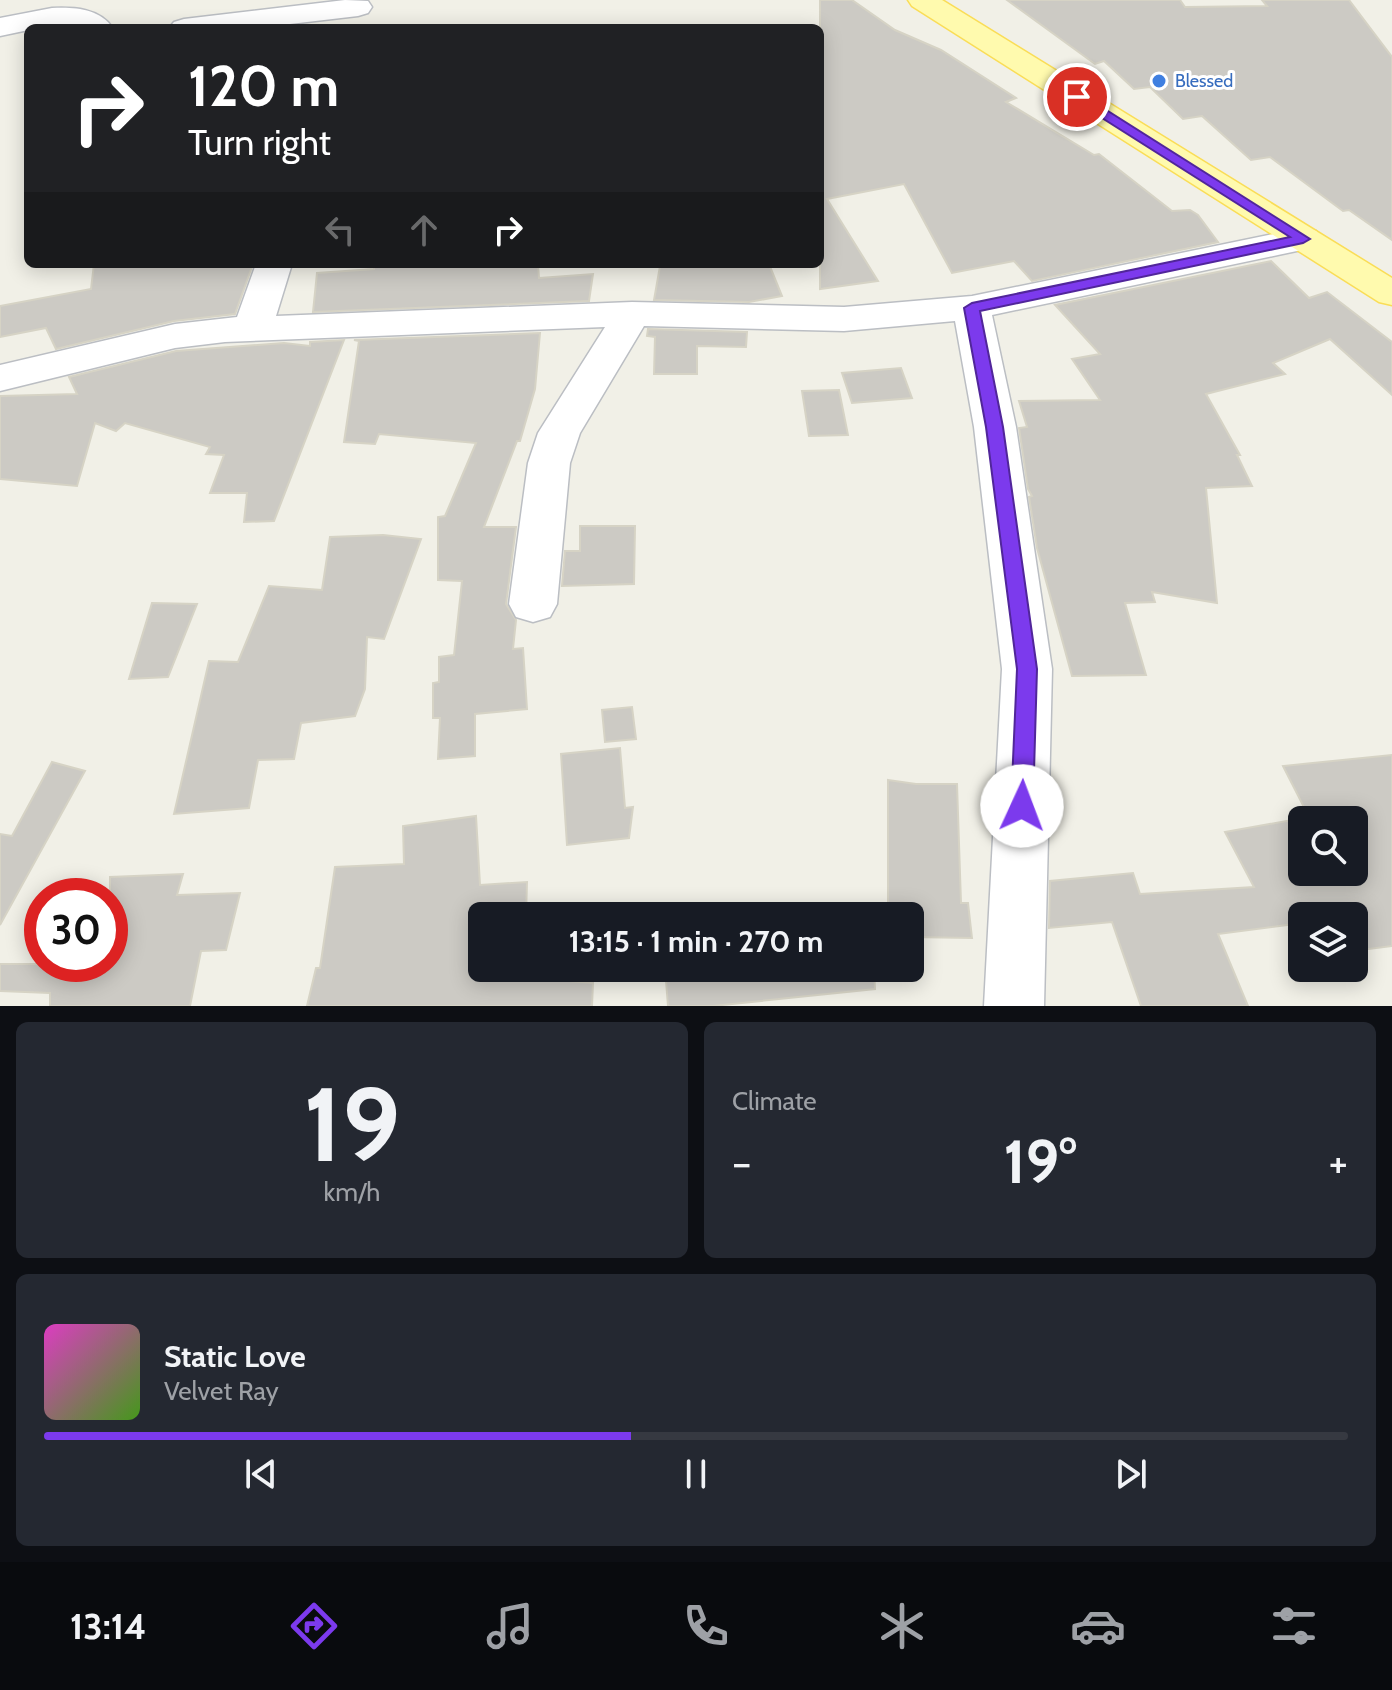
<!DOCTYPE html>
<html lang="en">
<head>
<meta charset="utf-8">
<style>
  :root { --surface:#171b24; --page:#242831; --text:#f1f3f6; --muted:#9ea1a6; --line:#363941; --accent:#7c3aed }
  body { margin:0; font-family:Cabin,sans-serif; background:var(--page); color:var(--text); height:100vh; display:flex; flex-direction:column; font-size:30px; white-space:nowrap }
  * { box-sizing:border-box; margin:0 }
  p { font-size:26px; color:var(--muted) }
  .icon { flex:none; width:44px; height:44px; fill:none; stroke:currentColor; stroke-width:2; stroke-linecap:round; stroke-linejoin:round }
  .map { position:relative; height:1006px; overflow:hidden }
  .panel { display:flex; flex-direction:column; gap:16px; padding:16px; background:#0d0f14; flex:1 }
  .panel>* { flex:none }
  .top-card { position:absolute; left:24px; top:24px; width:800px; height:244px; border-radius:12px; box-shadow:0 4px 20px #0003; background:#202124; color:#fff; overflow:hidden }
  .tools { position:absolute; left:1288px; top:806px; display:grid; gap:16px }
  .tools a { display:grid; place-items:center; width:80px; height:80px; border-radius:12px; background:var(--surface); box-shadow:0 4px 20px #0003; font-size:40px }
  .speed { position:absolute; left:24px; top:878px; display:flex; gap:16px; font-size:40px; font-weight:700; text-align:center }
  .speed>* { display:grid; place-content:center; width:104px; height:104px; border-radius:50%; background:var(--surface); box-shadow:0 4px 20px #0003; line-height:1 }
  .speed .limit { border:12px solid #d22; background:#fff; color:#111 }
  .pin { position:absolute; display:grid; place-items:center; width:68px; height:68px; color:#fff; margin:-34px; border:4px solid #fff; border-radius:50%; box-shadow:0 2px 8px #0007 }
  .me { position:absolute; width:88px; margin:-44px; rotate:2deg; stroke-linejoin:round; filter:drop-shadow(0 0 6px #0008) }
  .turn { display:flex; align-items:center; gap:28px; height:168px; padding:0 32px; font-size:36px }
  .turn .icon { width:104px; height:104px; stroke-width:2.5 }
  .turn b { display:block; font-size:56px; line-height:68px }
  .lanes { display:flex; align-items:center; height:76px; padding:0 32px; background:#0003; justify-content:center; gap:40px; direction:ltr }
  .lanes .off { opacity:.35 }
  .big { font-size:60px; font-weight:700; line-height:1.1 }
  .panel .widget { flex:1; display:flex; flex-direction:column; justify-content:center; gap:12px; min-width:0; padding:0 28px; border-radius:12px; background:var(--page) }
  .panel .dial { align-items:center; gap:0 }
  .dial b { font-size:104px; line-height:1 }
  .song { display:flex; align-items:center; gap:24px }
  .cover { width:96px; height:96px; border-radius:12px; background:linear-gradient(135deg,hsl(310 70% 55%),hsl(100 70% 35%)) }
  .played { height:8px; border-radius:4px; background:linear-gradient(90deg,var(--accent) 45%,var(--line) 45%) }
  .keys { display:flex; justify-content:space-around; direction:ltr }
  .heat { display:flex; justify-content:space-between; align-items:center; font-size:44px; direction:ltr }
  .panel .tiles { flex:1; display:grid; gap:16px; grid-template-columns:1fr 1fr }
  .widget:last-child { grid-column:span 2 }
  .trip { position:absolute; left:468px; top:902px; width:456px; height:80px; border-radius:12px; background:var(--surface); box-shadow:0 4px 20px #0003; font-weight:700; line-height:80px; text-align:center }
  .dock { display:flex; height:128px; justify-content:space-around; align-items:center; background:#090b0e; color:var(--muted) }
  .dock .icon { width:56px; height:56px }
  .dock .on { color:var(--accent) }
  .dock b { font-size:36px; color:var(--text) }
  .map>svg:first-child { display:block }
  .building { fill:#cccac4; stroke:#d6d3c5; stroke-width:2; fill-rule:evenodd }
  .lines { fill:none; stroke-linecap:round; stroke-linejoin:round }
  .minor-casing { stroke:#bbbec3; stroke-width:3 }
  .major-casing { stroke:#fadd57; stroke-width:3 }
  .minor { fill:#fff; fill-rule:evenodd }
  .major { fill:#fffaae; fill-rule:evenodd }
  .route { fill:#7c3aed; stroke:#51269a; stroke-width:2 }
  .shop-dot { fill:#3f7fe0; stroke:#fff; stroke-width:3 }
  .labels { text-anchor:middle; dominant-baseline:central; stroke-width:6; stroke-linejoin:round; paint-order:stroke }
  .far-shop-label { font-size:18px; fill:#366cbe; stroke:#fff; text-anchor:start }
</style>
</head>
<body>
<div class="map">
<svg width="1392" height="1006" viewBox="0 0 1392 1006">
  <rect width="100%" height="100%" fill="#f1f0e7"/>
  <!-- building -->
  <g class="building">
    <path d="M820 0H852L895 30 941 50 1016 98 1006 102 1094 155 1099 154 1172 211 1190 210 1198 215 1218 242 1032 281 1014 261 952 273 904 184 827 199 878 281 820 289Z"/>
    <path d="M1007 0H1180L1185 7 1267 6 1262 0H1349L1392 57V240L1349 210 1343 211 1270 157 1251 160 1202 116 1183 119 1150 87 1134 89 1104 61 1095 64Z"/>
    <path d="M1271 261 1309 298 1327 292 1392 342V395L1330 339 1273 363 1285 374 1206 394 1240 455H1237L1252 486 1206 488 1217 603 1152 592 1155 602 1125 603 1146 675 1072 676 1037 548 1029 497 1032 496 1028 489 1019 428 1027 427 1019 401 1100 400 1072 359 1100 354 1055 305Z"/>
    <path d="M94 264H253L235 314 174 321 56 349 46 328 0 337V306L91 289Z"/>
    <path d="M374 264H538L539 278 593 274 589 301 313 312 317 273 374 269Z"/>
    <path d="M701 264H769L782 296 749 302 654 300 660 266Z"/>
    <path d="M648 329 747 332 746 347 697 346V374H654L655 337 647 336Z"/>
    <path d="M540 333 535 389 520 441H517L484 527H516L506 604 516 620 513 649 523 648 527 709 475 714V756L438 759 440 718H433V683L439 682V657L454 655 462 581 438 580V517L445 516 476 443 379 434 375 444 344 442 359 341 354 340Z"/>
    <path d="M344 340 274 521 244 522 247 493H210L224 455 206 454 210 447 125 423 116 431 95 423 77 486 0 479V396L77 394 69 377 176 351 284 343 310 346V342Z"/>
    <path d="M901 368 912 398 852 403 842 373Z"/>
    <path d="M839 390 848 435 809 436 802 391Z"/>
    <path d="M580 526H635L634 584 562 586 565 551H580Z"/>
    <path d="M383 535 421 539 384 639 367 637 365 689 355 716 301 723 294 759 258 760 249 808 174 814 209 661 238 662 269 586 322 590 330 537Z"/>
    <path d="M152 603 197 604 168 677 129 679Z"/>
    <path d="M632 707 636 739 605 742 602 710Z"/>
    <path d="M620 748 625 808 633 807 629 838 567 845 561 754Z"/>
    <path d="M1392 755V946L1361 950 1354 936V916H1302V923L1218 934 1248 1006H1141L1112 922 1049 928 1050 881 1133 873 1140 894 1254 887 1225 832 1309 817 1283 766ZM1302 820H1354V872H1302Z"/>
    <path d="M52 762 85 771 0 925V834L12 836Z"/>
    <path d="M888 780 916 784H957L961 903H968L972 938 910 937V916H888Z"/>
    <path d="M476 816 480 885 527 882 526 916H482V974L593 983 592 1006H307L316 968H320L335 867 404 864 403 826Z"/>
    <path d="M183 874 177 895 240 893 226 950 201 951 190 1006H50V993L0 991V964H110V877Z"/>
    <path d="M665 968H874L875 989 713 1006H668Z"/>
  </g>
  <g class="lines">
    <defs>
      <g id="minor">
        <path d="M345 0 368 1 372 7 368 13 358 16 256 28H169L174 22 184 19Z"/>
        <path d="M52 8C74 7 99 8 113 28L52 25 0 36V18Z"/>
        <path d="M1303 228 1316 231 1321 239 1316 247 992 315 1016 427 1052 669 1044 1006H984L1002 669 974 427 955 321 844 331 644 326 580 433 570 463 557 604 550 617 533 622 516 617 509 604 528 463 538 433 605 327 225 342 175 348 0 391V365L175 324 237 317 256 264H292L276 316 632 302 844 307 972 296Z"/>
      </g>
      <path id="major" d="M908 0H942L1392 278V305L1379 302 912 6Z"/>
    </defs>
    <!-- minor casing -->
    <use href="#minor" class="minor-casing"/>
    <!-- major casing -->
    <use href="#major" class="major-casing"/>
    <!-- minor -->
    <use href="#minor" class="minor"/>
    <!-- major -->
    <use href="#major" class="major"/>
  </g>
  <!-- route -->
  <path class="route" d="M1072 94H1081L1310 239 1303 243 980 311 1003 427 1037 669 1033 806 1030 813 1022 816 1014 813 1011 806 1017 669 986 427 964 308 972 303 1290 237 1072 99Z"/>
  <!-- markers -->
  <circle class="shop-dot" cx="1159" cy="81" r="8"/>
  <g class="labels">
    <!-- far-shop labels -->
    <g class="far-shop-label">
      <text x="1175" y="81">Blessed</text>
    </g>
  </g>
</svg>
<div class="tools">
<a><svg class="icon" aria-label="search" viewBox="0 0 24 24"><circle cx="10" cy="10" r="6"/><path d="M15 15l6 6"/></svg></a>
<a><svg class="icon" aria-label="layers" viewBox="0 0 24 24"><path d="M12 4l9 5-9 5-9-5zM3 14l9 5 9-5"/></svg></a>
</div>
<div class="speed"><div class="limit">30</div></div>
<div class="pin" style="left:1077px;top:97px;background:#d93025"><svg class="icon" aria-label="arrive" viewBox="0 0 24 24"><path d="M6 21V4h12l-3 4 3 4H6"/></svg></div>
<svg class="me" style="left:1022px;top:806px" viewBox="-20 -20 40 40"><circle r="19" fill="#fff"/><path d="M0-13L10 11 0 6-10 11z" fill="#7c3aed"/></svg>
<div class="trip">13:15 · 1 min · 270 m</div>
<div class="top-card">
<div class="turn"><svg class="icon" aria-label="right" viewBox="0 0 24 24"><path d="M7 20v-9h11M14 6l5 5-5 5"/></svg><div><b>120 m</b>Turn right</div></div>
<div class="lanes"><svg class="icon off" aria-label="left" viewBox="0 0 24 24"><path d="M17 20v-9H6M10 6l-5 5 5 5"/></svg><svg class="icon off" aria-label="ahead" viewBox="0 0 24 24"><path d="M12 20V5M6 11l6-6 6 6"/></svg><svg class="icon" aria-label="right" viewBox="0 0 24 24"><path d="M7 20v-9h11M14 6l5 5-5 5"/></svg></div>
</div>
</div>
<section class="panel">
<div class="tiles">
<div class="widget dial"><b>19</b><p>km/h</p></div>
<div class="widget"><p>Climate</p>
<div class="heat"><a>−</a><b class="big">19°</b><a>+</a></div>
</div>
<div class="widget">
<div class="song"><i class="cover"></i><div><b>Static Love</b><p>Velvet Ray</p></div></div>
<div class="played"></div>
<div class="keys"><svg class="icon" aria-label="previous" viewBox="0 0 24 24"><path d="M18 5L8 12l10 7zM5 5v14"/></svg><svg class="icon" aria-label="pause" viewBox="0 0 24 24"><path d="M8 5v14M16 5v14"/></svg><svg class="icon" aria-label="next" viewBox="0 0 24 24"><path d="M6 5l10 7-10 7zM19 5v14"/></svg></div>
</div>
</div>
</section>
<nav class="dock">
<b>13:14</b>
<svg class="icon on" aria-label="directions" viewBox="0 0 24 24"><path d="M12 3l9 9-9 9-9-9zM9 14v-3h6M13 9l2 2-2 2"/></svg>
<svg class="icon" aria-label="music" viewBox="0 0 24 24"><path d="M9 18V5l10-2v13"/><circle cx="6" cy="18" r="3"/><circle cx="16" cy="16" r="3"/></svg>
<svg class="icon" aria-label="phone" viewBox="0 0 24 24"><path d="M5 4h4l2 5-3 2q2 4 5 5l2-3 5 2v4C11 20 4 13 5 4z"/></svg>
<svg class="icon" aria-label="climate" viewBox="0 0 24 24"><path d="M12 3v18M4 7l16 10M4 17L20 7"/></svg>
<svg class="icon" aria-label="car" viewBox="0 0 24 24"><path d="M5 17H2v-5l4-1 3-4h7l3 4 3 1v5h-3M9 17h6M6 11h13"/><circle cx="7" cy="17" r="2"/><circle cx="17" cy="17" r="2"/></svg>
<svg class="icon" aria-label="filters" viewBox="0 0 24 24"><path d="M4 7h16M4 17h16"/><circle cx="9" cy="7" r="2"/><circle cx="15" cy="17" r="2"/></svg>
</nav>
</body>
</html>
